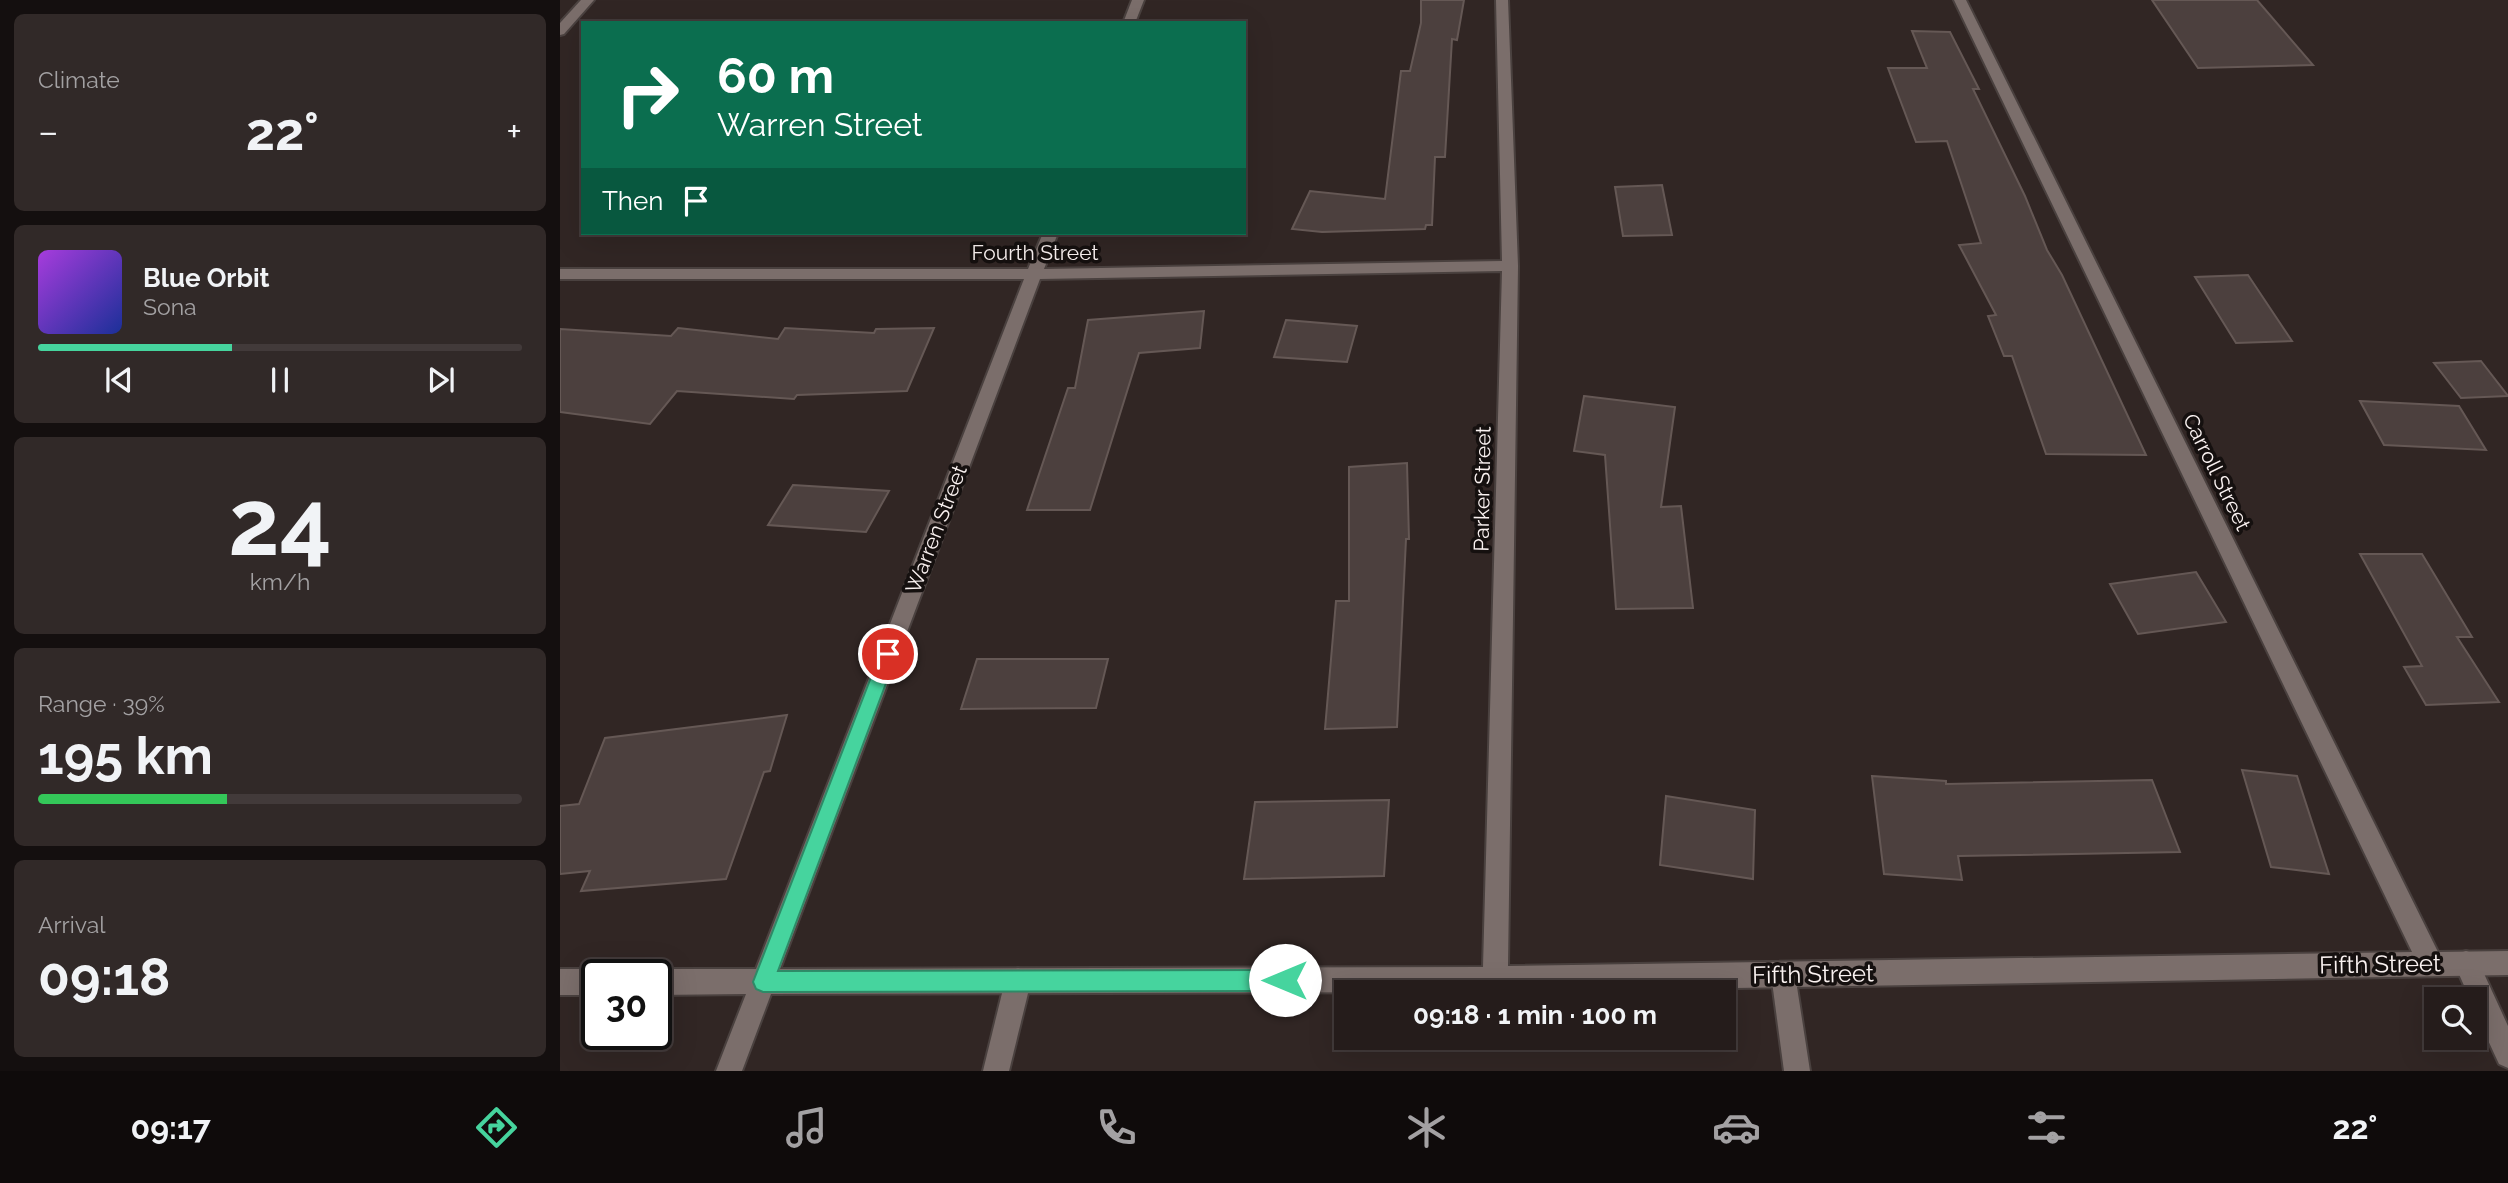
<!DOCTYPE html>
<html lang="en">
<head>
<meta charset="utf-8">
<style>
  :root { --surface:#251c1b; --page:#312928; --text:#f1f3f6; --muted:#a3a1a3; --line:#423a3a; --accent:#46d49e }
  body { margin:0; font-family:Raleway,sans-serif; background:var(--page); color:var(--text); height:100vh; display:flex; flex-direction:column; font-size:26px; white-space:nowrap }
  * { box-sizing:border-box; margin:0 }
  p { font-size:23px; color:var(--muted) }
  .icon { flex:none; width:38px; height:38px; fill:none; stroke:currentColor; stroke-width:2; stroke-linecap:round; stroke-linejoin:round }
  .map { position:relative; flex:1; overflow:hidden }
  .drawer { display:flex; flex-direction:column; gap:14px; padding:14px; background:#140f0f; width:560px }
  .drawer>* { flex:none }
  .top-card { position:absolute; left:21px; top:21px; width:665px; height:214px; border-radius:0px; box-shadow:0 7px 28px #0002,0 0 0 2px var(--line); background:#0b6e4f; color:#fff; overflow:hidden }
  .tools { position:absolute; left:1864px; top:987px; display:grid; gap:14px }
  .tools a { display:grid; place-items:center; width:63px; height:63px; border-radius:0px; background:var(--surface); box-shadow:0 7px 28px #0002,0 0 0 2px var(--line); font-size:35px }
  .speed { position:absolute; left:21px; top:959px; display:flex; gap:14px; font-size:35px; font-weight:700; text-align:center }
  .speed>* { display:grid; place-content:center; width:91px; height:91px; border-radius:50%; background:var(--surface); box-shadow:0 7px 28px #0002,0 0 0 2px var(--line); line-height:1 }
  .speed .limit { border:4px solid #111; border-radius:10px; background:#fff; color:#111 }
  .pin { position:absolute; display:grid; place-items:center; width:60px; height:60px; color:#fff; margin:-30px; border:4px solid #fff; border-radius:50%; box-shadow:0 2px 7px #0007 }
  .me { position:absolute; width:77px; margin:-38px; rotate:270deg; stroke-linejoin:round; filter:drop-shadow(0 0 5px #0008) }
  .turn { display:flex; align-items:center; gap:24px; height:147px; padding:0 21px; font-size:32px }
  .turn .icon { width:91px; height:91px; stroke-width:2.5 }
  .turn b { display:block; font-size:49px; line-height:60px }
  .then { display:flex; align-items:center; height:66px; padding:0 21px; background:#0003; gap:14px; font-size:26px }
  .big { font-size:52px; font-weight:700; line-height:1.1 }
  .drawer .card { flex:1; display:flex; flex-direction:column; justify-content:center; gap:10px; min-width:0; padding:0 24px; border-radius:10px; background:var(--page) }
  .drawer .dial { align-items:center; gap:0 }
  .dial b { font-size:91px; line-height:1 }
  .song { display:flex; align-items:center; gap:21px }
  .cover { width:84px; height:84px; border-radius:10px; background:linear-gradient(135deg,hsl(280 70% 55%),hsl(230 70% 35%)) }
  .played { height:7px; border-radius:4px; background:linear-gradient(90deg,var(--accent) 40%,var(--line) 40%) }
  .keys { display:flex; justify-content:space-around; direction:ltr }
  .heat { display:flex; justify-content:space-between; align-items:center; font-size:38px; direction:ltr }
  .charge { height:10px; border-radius:5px; background:linear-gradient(90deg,#34c759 39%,var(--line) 0) }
  .trip { position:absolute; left:774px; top:980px; width:402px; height:70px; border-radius:0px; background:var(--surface); box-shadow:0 7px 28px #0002,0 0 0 2px var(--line); font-weight:700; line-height:70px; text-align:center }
  .tabs { display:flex; height:112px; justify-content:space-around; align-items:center; background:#0f0b0b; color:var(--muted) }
  .tabs .icon { width:49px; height:49px }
  .tabs .on { color:var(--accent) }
  .tabs b { font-size:32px; color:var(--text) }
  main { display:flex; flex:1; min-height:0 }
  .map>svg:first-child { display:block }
  .building { fill:#4c403e; stroke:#655855; stroke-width:2 }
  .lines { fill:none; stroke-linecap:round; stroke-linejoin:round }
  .service-casing { stroke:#4a413f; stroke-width:4 }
  .minor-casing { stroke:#4a413f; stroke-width:4 }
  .service { fill:#7b6e6b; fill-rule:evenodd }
  .minor { fill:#7b6e6b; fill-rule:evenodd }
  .route { fill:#46d49e; stroke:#2e8a67; stroke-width:2 }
  .labels { text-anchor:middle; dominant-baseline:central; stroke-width:7; stroke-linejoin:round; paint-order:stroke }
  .street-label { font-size:21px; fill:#faf2f1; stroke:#15100f }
  .near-street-label { font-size:24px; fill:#faf2f1; stroke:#15100f }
</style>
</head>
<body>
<main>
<section class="drawer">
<div class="card"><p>Climate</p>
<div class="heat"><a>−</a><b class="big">22°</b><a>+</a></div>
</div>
<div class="card">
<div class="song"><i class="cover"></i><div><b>Blue Orbit</b><p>Sona</p></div></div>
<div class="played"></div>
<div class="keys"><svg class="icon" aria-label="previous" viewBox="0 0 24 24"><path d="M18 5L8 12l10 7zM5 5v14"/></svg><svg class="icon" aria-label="pause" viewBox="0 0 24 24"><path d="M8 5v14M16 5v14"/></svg><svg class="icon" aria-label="next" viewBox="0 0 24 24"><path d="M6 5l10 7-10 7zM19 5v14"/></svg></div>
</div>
<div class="card dial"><b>24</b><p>km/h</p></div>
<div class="card"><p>Range · 39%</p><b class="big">195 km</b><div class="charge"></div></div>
<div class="card"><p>Arrival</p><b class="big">09:18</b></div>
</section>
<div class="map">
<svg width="1948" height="1071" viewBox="0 0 1948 1071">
  <rect width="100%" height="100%" fill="#312624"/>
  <!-- building -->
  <g class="building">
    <path d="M861 0H904L897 40 892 39 885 157H875L872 225H866L865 229 762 232 732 229 750 191 825 199 841 71H850L861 23Z"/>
    <path d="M1592 0H1697L1753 65 1638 68Z"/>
    <path d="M1352 31 1390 32 1419 89H1413L1465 196 1487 250 1502 275 1586 455 1486 454 1452 356H1444L1428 316 1436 315 1399 245 1421 243 1387 141 1356 142 1328 68H1367Z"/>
    <path d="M1102 185 1112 235 1063 236 1055 187Z"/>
    <path d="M1688 275 1732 341 1676 343 1635 277Z"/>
    <path d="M644 311 640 348 579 353 530 510H467L508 388H515L528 320Z"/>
    <path d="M726 320 797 326 787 362 714 357Z"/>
    <path d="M118 328 218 339 225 328 314 333 316 329 374 328 347 391 237 395 234 399 117 391 90 424 0 412V329L111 336Z"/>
    <path d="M1921 361 1948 396 1901 398 1874 363Z"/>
    <path d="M1024 396 1115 407 1101 507 1121 506 1133 608 1056 609 1045 455 1014 451Z"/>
    <path d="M1800 401 1899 406 1926 450 1824 445Z"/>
    <path d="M847 463 849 539H846L837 727 765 729 776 601H789V467Z"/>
    <path d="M233 485 329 491 306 532 208 525Z"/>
    <path d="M1800 554H1862L1912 637H1897L1939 702 1866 705 1844 667 1862 666Z"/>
    <path d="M1636 572 1666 622 1578 634 1550 584Z"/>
    <path d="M417 659H548L536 708 401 709Z"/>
    <path d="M227 715 210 771 204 772 166 879 21 891 30 871 0 874V806L19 804 45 738Z"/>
    <path d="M1682 770 1737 776 1769 874 1711 867Z"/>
    <path d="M1312 776 1386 781V784L1592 780 1620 852 1398 856 1402 880 1324 874Z"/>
    <path d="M1106 796 1195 810 1193 879 1100 865Z"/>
    <path d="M829 800 824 876 684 879 695 802Z"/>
  </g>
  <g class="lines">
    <defs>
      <g id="service">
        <path d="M1906 951 1915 954 1948 1026V1068L1939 1064 1914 1010V999H1910L1894 963 1897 954Z"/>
        <path d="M1223 962 1232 965 1235 974 1250 1071H1224L1211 974 1214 965Z"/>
        <path d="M458 968 467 972 471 981 449 1071H423L445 981 449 972Z"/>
      </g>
      <g id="minor">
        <path d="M21 0H34L4 34 0 35V23Z"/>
        <path d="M572 0H584L575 23H563Z"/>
        <path d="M936 0H948L958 266 948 966 1852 952 1394 0H1406L1878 952 1948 951V975L936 992 211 994 182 1071H156L186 994 96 995V975H86L96 969H196L464 279H0V269H468L483 233H498L484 269 942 261ZM942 271 923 967 220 969 480 279Z"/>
        <path d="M0 969H37L47 975H37V995H0Z"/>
      </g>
    </defs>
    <!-- service casing -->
    <use href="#service" class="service-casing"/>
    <!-- minor casing -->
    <use href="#minor" class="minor-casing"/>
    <!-- service -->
    <use href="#service" class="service"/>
    <!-- minor -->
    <use href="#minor" class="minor"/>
  </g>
  <!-- route -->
  <path class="route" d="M328 646 334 648 337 654 218 971 725 970 732 973 735 980 732 988 725 991 203 992 196 989 193 982 320 654 322 648Z"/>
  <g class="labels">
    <!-- street labels -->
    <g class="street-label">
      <text x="475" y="252">Fourth Street</text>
      <text transform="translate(1657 472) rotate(64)">Carroll Street</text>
      <text transform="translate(922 489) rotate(-89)">Parker Street</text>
      <text transform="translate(376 529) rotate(-69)">Warren Street</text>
    </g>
    <!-- near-street labels -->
    <g class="near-street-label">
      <text transform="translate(1820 964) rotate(-1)">Fifth Street</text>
      <text transform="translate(1253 974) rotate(-1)">Fifth Street</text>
    </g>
  </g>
</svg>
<div class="tools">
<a><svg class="icon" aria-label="search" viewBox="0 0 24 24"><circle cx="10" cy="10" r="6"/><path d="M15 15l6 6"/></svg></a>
</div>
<div class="speed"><div class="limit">30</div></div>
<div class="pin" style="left:328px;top:654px;background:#d93025"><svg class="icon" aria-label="arrive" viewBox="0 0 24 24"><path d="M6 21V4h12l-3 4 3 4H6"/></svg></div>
<svg class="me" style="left:725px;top:980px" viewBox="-20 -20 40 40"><circle r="19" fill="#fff"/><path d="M0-13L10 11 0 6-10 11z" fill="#46d49e"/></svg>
<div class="trip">09:18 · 1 min · 100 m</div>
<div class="top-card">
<div class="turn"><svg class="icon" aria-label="right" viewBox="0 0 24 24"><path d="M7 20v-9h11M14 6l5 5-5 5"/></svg><div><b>60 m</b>Warren Street</div></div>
<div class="then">Then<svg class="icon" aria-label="arrive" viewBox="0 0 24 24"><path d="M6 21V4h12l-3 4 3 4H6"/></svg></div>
</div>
</div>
</main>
<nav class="tabs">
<b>09:17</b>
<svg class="icon on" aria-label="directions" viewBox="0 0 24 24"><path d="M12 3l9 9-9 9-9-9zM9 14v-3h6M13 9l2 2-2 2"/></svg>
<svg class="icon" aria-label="music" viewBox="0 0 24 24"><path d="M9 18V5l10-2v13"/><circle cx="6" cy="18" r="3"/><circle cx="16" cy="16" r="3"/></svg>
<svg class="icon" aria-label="phone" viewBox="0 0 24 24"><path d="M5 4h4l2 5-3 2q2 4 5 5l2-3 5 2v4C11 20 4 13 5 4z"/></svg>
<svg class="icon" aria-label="climate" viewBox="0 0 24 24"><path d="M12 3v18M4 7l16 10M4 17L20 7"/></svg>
<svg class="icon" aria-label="car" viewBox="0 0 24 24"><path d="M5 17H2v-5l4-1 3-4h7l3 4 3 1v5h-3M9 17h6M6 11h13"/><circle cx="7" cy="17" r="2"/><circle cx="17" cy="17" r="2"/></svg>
<svg class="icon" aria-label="filters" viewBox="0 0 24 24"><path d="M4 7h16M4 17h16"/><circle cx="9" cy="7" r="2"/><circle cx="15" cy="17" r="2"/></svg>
<b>22°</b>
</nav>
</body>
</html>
